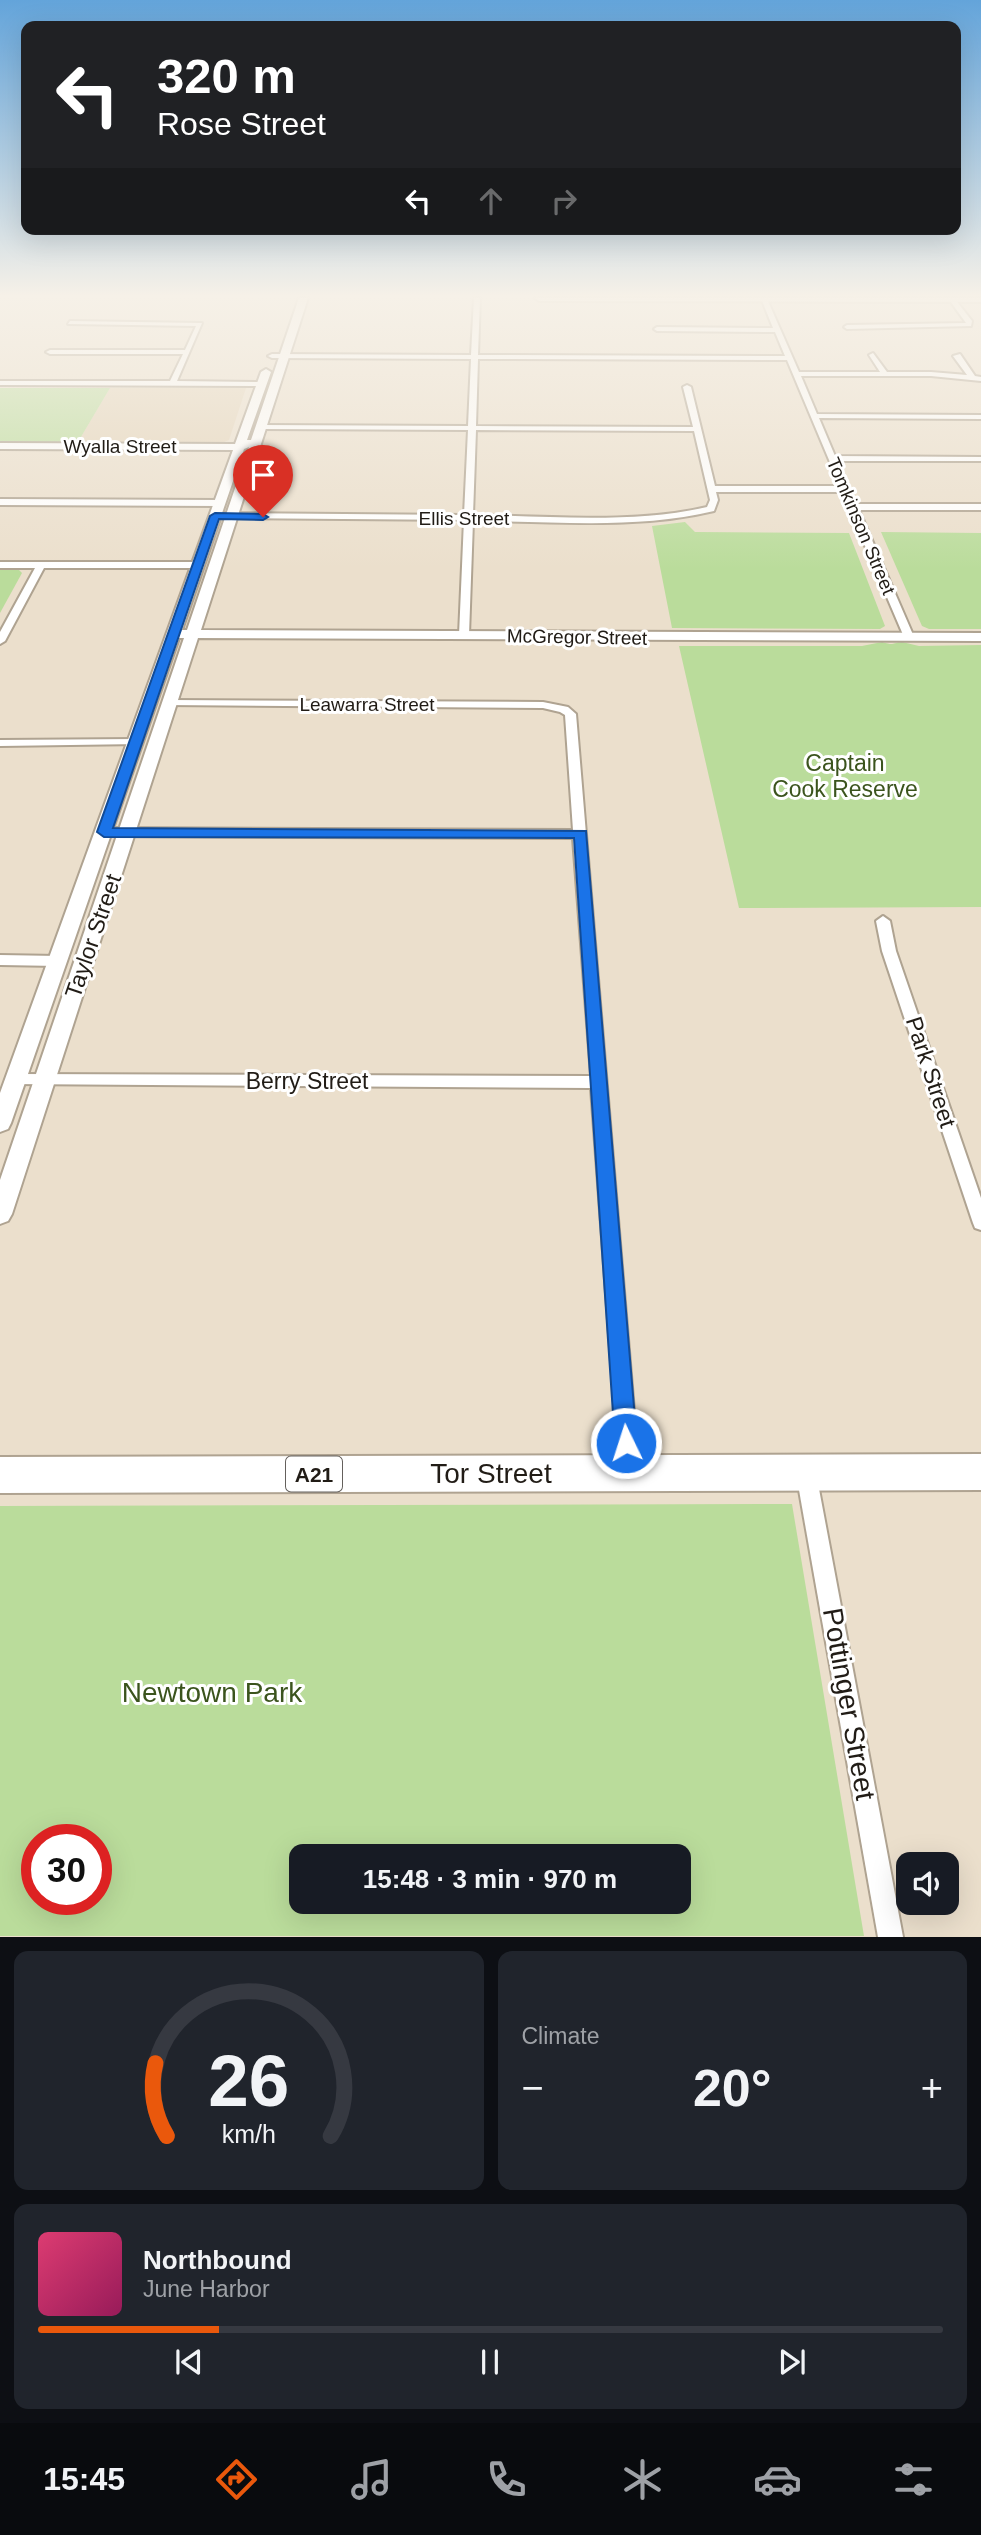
<!DOCTYPE html>
<html lang="en">
<head>
<meta charset="utf-8">
<style>
  :root { --surface:#171b24; --page:#20242c; --text:#f1f3f6; --muted:#9ea1a6; --line:#363941; --accent:#ea580c }
  body { margin:0; font-family:Arial,sans-serif; background:var(--page); color:var(--text); height:100vh; display:flex; flex-direction:column; font-size:26px; white-space:nowrap }
  * { box-sizing:border-box; margin:0 }
  p { font-size:23px; color:var(--muted) }
  .icon { flex:none; width:38px; height:38px; fill:none; stroke:currentColor; stroke-width:2; stroke-linecap:round; stroke-linejoin:round }
  .map { position:relative; height:1937px; overflow:hidden }
  .panel { display:flex; flex-direction:column; gap:14px; padding:14px; background:#0d0f14; flex:1 }
  .panel>* { flex:none }
  .hud { position:absolute; left:21px; top:21px; width:940px; height:214px; border-radius:14px; box-shadow:0 7px 28px #0002; background:#202124; color:#fff; overflow:hidden }
  .controls { position:absolute; left:896px; top:1852px; display:grid; gap:14px }
  .controls a { display:grid; place-items:center; width:63px; height:63px; border-radius:14px; background:var(--surface); box-shadow:0 7px 28px #0002; font-size:35px }
  .speed { position:absolute; left:21px; top:1824px; display:flex; gap:14px; font-size:35px; font-weight:700; text-align:center }
  .speed>* { display:grid; place-content:center; width:91px; height:91px; border-radius:50%; background:var(--surface); box-shadow:0 7px 28px #0002; line-height:1 }
  .speed .limit { border:10px solid #d22; background:#fff; color:#111 }
  .pin { position:absolute; display:grid; place-items:center; width:60px; height:60px; color:#fff; margin:-72px -30px; border-radius:50% 50% 50% 0; rotate:-45deg; box-shadow:0 0 7px #0007 }
  .pin .icon { rotate:45deg }
  .me { position:absolute; width:77px; margin:-38px; rotate:356deg; stroke-linejoin:round; filter:drop-shadow(0 0 5px #0008) }
  .turn { display:flex; align-items:center; gap:24px; height:147px; padding:0 21px; font-size:32px }
  .turn .icon { width:91px; height:91px; stroke-width:2.5 }
  .turn b { display:block; font-size:49px; line-height:60px }
  .lanes { display:flex; align-items:center; height:66px; padding:0 21px; background:#0003; justify-content:center; gap:35px; direction:ltr }
  .lanes .off { opacity:.35 }
  .big { font-size:52px; font-weight:800; line-height:1.1 }
  .panel .widget { flex:1; display:flex; flex-direction:column; justify-content:center; gap:10px; min-width:0; padding:0 24px; border-radius:14px; background:var(--page) }
  .panel .dial { align-items:center; gap:0 }
  .dial svg { height:182px; overflow:visible; fill:none; stroke:var(--line); stroke-width:7; stroke-linecap:round; text-anchor:middle }
  .dial text { fill:var(--text); stroke:none }
  .song { display:flex; align-items:center; gap:21px }
  .cover { width:84px; height:84px; border-radius:10px; background:linear-gradient(135deg,hsl(340 70% 55%),hsl(330 70% 35%)) }
  .played { height:7px; border-radius:4px; background:linear-gradient(90deg,var(--accent) 20%,var(--line) 20%) }
  .keys { display:flex; justify-content:space-around; direction:ltr }
  .heat { display:flex; justify-content:space-between; align-items:center; font-size:38px; direction:ltr }
  .panel .tiles { flex:1; display:grid; gap:14px; grid-template-columns:1fr 1fr }
  .widget:last-child { grid-column:span 2 }
  .trip { position:absolute; left:289px; top:1844px; width:402px; height:70px; border-radius:14px; background:var(--surface); box-shadow:0 7px 28px #0002; font-weight:800; line-height:70px; text-align:center }
  .menu { display:flex; height:112px; justify-content:space-around; align-items:center; background:#090b0e; color:var(--muted) }
  .menu .icon { width:49px; height:49px }
  .menu .active { color:var(--accent) }
  .menu b { font-size:32px; color:var(--text) }
  .map>svg:first-child { display:block }
  .built { fill:#e4d4ba }
  .green { fill:#badc9b; fill-rule:evenodd }
  .lines { fill:none; stroke-linecap:round; stroke-linejoin:round }
  .street-casing { stroke:#afa391; stroke-width:4 }
  .secondary-casing { stroke:#afa391; stroke-width:4 }
  .highway-casing { stroke:#afa391; stroke-width:4 }
  .street { fill:#fff; fill-rule:evenodd }
  .secondary { fill:#fff; fill-rule:evenodd }
  .highway { fill:#fff; fill-rule:evenodd }
  .route { fill:#1a73e8; stroke:#114b97; stroke-width:2 }
  .labels { text-anchor:middle; dominant-baseline:central; stroke-width:6; stroke-linejoin:round; paint-order:stroke }
  .far-street-label { font-size:19px; fill:#211c16; stroke:#fff }
  .shield { fill:#fff; stroke:#64605c; stroke-width:2 }
  .shield-label { font-size:21px; font-weight:bold; fill:#211c16 }
  .park-label { font-size:23px; fill:#3b541d; stroke:#fff }
  .street-label { font-size:23px; fill:#211c16; stroke:#fff }
  .near-street-label { font-size:28px; fill:#211c16; stroke:#fff }
  .near-park-label { font-size:28px; fill:#3b541d; stroke:#fff }
</style>
</head>
<body>
<div class="map">
<svg width="981" height="1937" viewBox="0 0 981 1937">
  <rect width="100%" height="100%" fill="#ebdfcc"/>
  <!-- built -->
  <path class="built" d="M110 388H246L229 440 224 442H78Z"/>
  <!-- green -->
  <g class="green">
    <path d="M0 388H110L78 442H0Z"/>
    <path d="M685 522 695 532 849 533 885 626 880 629 672 628 652 526Z"/>
    <path d="M881 532 981 533V629H929L922 626Z"/>
    <path d="M0 570H19L22 573 0 613Z"/>
    <path d="M882 642C895 646 891 643 902 642L919 646 981 645V907L739 908 679 646H862Z"/>
    <path d="M792 1504 864 1936H0V1506ZM37 1839H96V1899H37ZM301 1857H679V1902H301Z"/>
  </g>
  <g class="lines">
    <defs>
      <g id="street">
        <path d="M474 298H480L478 355 785 356 775 332 657 331 654 329 657 327 773 328 761 298 767 299 799 372H880L869 355 873 353 887 372H931L967 375 953 356 960 354 975 376 981 377V381L931 376H801L817 414 981 415V419L819 418 835 456 981 457V461H837L856 504H981V510H859L914 637 913 639H905L904 637 842 492H716L718 500 714 511C636 530 553 521 473 521L469 635 464 638 459 635 464 520 212 518 211 516 215 513 464 515 468 430 262 429 258 427 262 425 468 426 471 359 272 358 268 356 272 354 471 355ZM478 359 787 360 840 486H715L691 387 687 385 683 387 693 427 476 426ZM476 430 694 431 710 500 707 507C636 524 547 516 473 515Z"/>
        <path d="M948 298H954L972 321 971 326 847 329 844 327 847 325 966 323Z"/>
        <path d="M70 321 202 323 177 381 262 382 266 384 262 386 0 385V381H170L183 354H50L46 352 50 350H185L196 326 68 324Z"/>
        <path d="M0 499 220 500 224 503 220 506 0 505Z"/>
        <path d="M0 562H198L203 565 198 568H44L5 641 0 644V632L35 568H0Z"/>
        <path d="M170 700 543 702 568 707 576 714 639 1471 636 1478 629 1481 622 1478 619 1471 591 1088 10 1084 7 1080 10 1076 15 1074 591 1076 573 838 104 836 98 832 104 828 573 830 565 715 560 712 543 708 166 705V701Z"/>
        <path d="M137 739 141 740V744L0 746V740Z"/>
        <path d="M883 916 890 921 896 951 981 1198V1230L975 1228 973 1223 882 951 876 921Z"/>
        <path d="M0 955 58 956 65 961 58 966 0 965Z"/>
        <path d="M806 1463 813 1466 816 1473 903 1937H878L796 1473 799 1466Z"/>
      </g>
      <g id="secondary">
        <path d="M299 298H308L201 630 981 633V641L198 638 12 1214 8 1221 0 1224V1180L184 638H179L11 1123 8 1129 0 1132V1093L233 450 0 449V443L235 444 261 372 266 369 271 372 247 440H251ZM249 447 187 630H182L244 449Z"/>
        <path d="M535 298H981V302L539 301Z"/>
      </g>
      <path id="highway" d="M981 1454V1490L0 1493V1457Z"/>
    </defs>
    <!-- street casing -->
    <use href="#street" class="street-casing"/>
    <!-- secondary casing -->
    <use href="#secondary" class="secondary-casing"/>
    <!-- highway casing -->
    <use href="#highway" class="highway-casing"/>
    <!-- street -->
    <use href="#street" class="street"/>
    <!-- secondary -->
    <use href="#secondary" class="secondary"/>
    <!-- highway -->
    <use href="#highway" class="highway"/>
  </g>
  <!-- sky -->
  <linearGradient id="sky" x2="0" y2="1"><stop stop-color="#63a4da"/><stop offset="0.52" stop-color="#f6f1e8"/><stop offset="1" stop-color="#f6f1e8" stop-opacity="0"/></linearGradient>
  <rect width="981" height="569" fill="url(#sky)"/>
  <!-- route -->
  <path class="route" d="M215 513 263 514 268 517 263 520 219 519 113 828 586 831 637 1443 634 1451 626 1454 619 1451 615 1443 574 838 104 837 97 832 210 516Z"/>
  <g class="labels">
    <!-- far-street labels -->
    <g class="far-street-label">
      <text x="120" y="446">Wyalla Street</text>
      <text x="464" y="518">Ellis Street</text>
      <text transform="translate(861 526) rotate(67)">Tomkinson Street</text>
      <text transform="translate(577 637) rotate(1)">McGregor Street</text>
      <text x="367" y="704">Leawarra Street</text>
    </g>
    <!-- shield labels -->
    <rect class="shield" x="286" y="1456.5" width="56" height="35" rx="5"/>
    <g class="shield-label">
      <text x="314" y="1474">A21</text>
    </g>
    <!-- park labels -->
    <g class="park-label">
      <text x="845" y="763">Captain<tspan x="845" dy="26">Cook Reserve</tspan></text>
    </g>
    <!-- street labels -->
    <g class="street-label">
      <text transform="translate(93 936) rotate(-71)">Taylor Street</text>
      <text transform="translate(931 1072) rotate(72)">Park Street</text>
      <text x="307" y="1081">Berry Street</text>
    </g>
    <!-- near-street labels -->
    <g class="near-street-label">
      <text x="491" y="1473">Tor Street</text>
      <text transform="translate(849 1704) rotate(80)">Pottinger Street</text>
    </g>
    <!-- near-park labels -->
    <g class="near-park-label">
      <text x="212" y="1692">Newtown Park</text>
    </g>
  </g>
</svg>
<div class="controls">
<a><svg class="icon" aria-label="sound" viewBox="0 0 24 24"><path d="M4 9h4l5-4v14l-5-4H4zM17 9q2 3 0 6"/></svg></a>
</div>
<div class="speed"><div class="limit">30</div></div>
<div class="pin" style="left:263px;top:517px;background:#d93025"><svg class="icon" aria-label="arrive" viewBox="0 0 24 24"><path d="M6 21V4h12l-3 4 3 4H6"/></svg></div>
<svg class="me" style="left:626px;top:1443px" viewBox="-20 -20 40 40"><circle r="17" fill="#1a73e8" stroke="#fff" stroke-width="3"/><path d="M0-11L8 9 0 5-8 9z" fill="#fff"/></svg>
<div class="trip">15:48 · 3 min · 970 m</div>
<div class="hud">
<div class="turn"><svg class="icon" aria-label="left" viewBox="0 0 24 24"><path d="M17 20v-9H6M10 6l-5 5 5 5"/></svg><div><b>320 m</b>Rose Street</div></div>
<div class="lanes"><svg class="icon" aria-label="left" viewBox="0 0 24 24"><path d="M17 20v-9H6M10 6l-5 5 5 5"/></svg><svg class="icon off" aria-label="ahead" viewBox="0 0 24 24"><path d="M12 20V5M6 11l6-6 6 6"/></svg><svg class="icon off" aria-label="right" viewBox="0 0 24 24"><path d="M7 20v-9h11M14 6l5 5-5 5"/></svg></div>
</div>
</div>
<section class="panel">
<div class="tiles">
<div class="widget dial"><svg viewBox="0 0 100 80">
<path d="M14 69A42 42 0 1 1 86 69"/>
<path d="M14 69A42 42 0 0 1 9 37" stroke="#ea580c"/>
<text x="50" y="56" font-size="32" font-weight="700">26</text>
<text x="50" y="72" font-size="11">km/h</text>
</svg></div>
<div class="widget"><p>Climate</p>
<div class="heat"><a>−</a><b class="big">20°</b><a>+</a></div>
</div>
<div class="widget">
<div class="song"><i class="cover"></i><div><b>Northbound</b><p>June Harbor</p></div></div>
<div class="played"></div>
<div class="keys"><svg class="icon" aria-label="previous" viewBox="0 0 24 24"><path d="M18 5L8 12l10 7zM5 5v14"/></svg><svg class="icon" aria-label="pause" viewBox="0 0 24 24"><path d="M8 5v14M16 5v14"/></svg><svg class="icon" aria-label="next" viewBox="0 0 24 24"><path d="M6 5l10 7-10 7zM19 5v14"/></svg></div>
</div>
</div>
</section>
<nav class="menu">
<b>15:45</b>
<svg class="icon active" aria-label="directions" viewBox="0 0 24 24"><path d="M12 3l9 9-9 9-9-9zM9 14v-3h6M13 9l2 2-2 2"/></svg>
<svg class="icon" aria-label="music" viewBox="0 0 24 24"><path d="M9 18V5l10-2v13"/><circle cx="6" cy="18" r="3"/><circle cx="16" cy="16" r="3"/></svg>
<svg class="icon" aria-label="phone" viewBox="0 0 24 24"><path d="M5 4h4l2 5-3 2q2 4 5 5l2-3 5 2v4C11 20 4 13 5 4z"/></svg>
<svg class="icon" aria-label="climate" viewBox="0 0 24 24"><path d="M12 3v18M4 7l16 10M4 17L20 7"/></svg>
<svg class="icon" aria-label="car" viewBox="0 0 24 24"><path d="M5 17H2v-5l4-1 3-4h7l3 4 3 1v5h-3M9 17h6M6 11h13"/><circle cx="7" cy="17" r="2"/><circle cx="17" cy="17" r="2"/></svg>
<svg class="icon" aria-label="filters" viewBox="0 0 24 24"><path d="M4 7h16M4 17h16"/><circle cx="9" cy="7" r="2"/><circle cx="15" cy="17" r="2"/></svg>
</nav>
</body>
</html>
